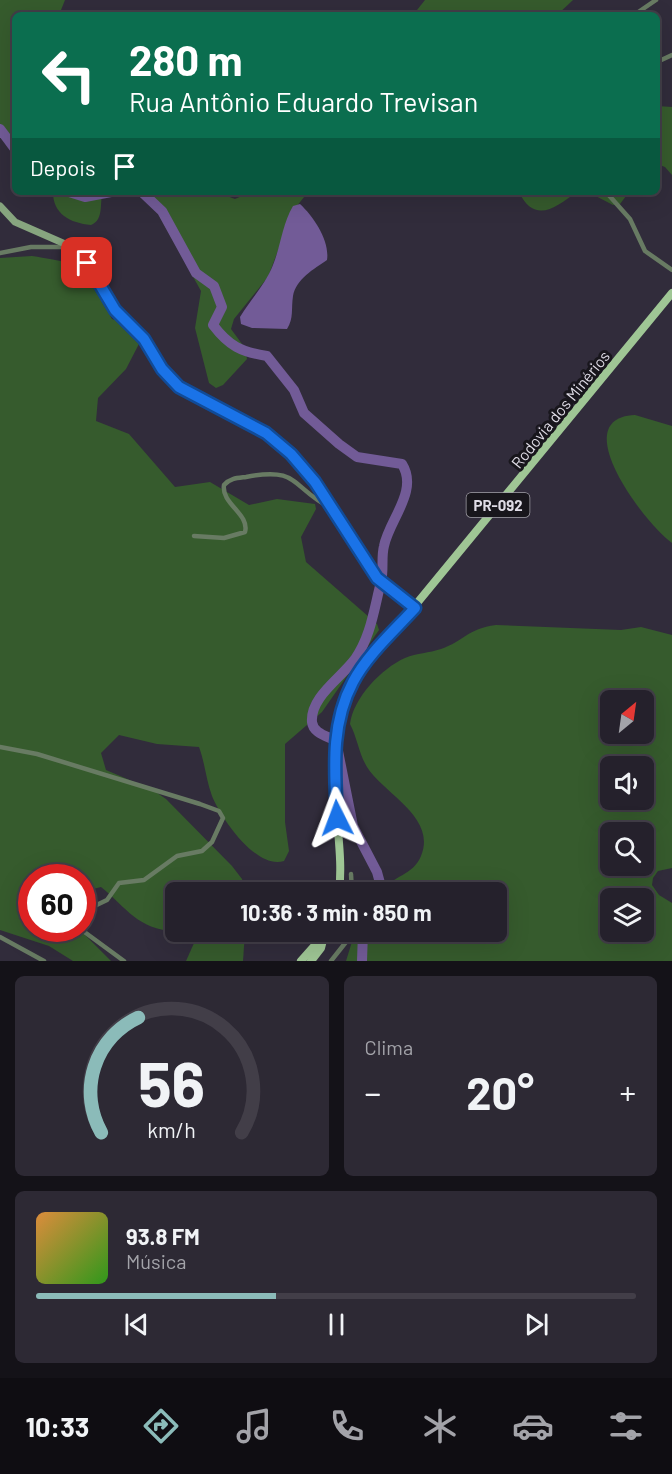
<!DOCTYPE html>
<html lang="pt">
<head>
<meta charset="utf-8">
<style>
  :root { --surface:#25212c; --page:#2d2934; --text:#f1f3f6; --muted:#a3a3a9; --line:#423e48; --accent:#8bbbb9 }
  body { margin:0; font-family:Barlow,sans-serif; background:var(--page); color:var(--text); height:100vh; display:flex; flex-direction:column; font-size:22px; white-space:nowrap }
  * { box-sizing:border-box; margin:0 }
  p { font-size:20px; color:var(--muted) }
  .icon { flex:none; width:33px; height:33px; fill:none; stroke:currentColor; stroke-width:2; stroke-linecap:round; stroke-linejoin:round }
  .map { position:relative; height:961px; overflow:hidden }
  .details { display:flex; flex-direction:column; gap:15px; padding:15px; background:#141218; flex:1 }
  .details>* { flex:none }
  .top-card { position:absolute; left:12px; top:12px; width:648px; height:183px; border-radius:9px; box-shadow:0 6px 24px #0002,0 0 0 2px var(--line); background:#0b6e4f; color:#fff; overflow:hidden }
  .needle { width:39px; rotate:29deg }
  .fabs { position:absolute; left:600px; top:690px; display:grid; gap:12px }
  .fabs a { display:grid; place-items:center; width:54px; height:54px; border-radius:9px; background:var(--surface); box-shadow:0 6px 24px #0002,0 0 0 2px var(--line); font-size:30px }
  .speed { position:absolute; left:18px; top:864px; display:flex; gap:12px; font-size:30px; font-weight:700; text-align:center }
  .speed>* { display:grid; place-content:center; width:78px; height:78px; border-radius:50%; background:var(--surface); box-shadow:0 6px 24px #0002,0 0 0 2px var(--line); line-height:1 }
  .speed .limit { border:9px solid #d22; background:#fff; color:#111 }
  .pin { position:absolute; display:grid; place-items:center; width:51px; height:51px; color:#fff; margin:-26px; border-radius:12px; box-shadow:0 3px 9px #0006 }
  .me { position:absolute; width:66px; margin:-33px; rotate:357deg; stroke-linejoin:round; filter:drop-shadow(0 0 4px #0008) }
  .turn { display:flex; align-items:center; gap:21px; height:126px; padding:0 18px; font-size:27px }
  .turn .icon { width:78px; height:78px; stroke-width:2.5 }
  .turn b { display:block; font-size:42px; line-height:51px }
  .then { display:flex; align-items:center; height:57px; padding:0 18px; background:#0003; gap:12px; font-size:22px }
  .big { font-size:45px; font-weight:700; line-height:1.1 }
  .details .card { flex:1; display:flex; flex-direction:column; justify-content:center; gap:9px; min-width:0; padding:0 21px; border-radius:9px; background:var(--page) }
  .details .dial { align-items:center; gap:0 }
  .dial svg { height:156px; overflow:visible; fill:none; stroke:var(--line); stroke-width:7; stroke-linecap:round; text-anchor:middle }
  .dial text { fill:var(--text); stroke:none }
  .song { display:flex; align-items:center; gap:18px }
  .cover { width:72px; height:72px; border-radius:9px; background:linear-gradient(135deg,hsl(30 70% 55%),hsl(110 70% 35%)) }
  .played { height:6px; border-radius:3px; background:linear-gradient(90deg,var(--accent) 40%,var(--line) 40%) }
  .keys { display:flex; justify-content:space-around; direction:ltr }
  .heat { display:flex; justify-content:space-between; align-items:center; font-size:33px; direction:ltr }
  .details .tiles { flex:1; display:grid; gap:15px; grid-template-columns:1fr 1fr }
  .card:last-child { grid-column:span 2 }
  .trip { position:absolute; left:165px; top:882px; width:342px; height:60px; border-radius:9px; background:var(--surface); box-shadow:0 6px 24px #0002,0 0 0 2px var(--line); font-weight:700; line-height:60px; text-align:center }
  .menu { display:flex; height:96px; justify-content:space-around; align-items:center; background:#0f0d12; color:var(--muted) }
  .menu .icon { width:42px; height:42px }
  .menu .selected { color:var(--accent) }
  .menu b { font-size:27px; color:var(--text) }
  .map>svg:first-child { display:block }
  .green { fill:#365b2d; fill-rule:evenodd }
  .water { fill:#725b97 }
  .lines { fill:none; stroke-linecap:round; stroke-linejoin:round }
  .river { stroke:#725b97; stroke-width:10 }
  .street { stroke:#687b63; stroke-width:4.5 }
  .secondary { stroke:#87a57f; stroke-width:7 }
  .primary { stroke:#9fc695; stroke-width:8 }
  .route-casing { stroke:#114b97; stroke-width:15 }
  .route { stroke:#1a73e8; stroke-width:10 }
  .labels { text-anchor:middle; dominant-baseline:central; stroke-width:6; stroke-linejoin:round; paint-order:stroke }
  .shield { fill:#18161c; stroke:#a3a1a9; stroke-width:1.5 }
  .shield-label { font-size:15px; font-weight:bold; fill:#dfdce6 }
  .street-label { font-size:16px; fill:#dfdce6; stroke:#18161c }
</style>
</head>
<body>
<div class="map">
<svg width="672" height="961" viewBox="0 0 672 961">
  <rect width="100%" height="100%" fill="#312c3b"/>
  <!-- green -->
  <g class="green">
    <path d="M0 0H65L59 15H15V147L0 132Z"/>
    <path d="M425 0H573L557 15H413Z"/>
    <path d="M657 106 672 107V175L665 167 657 164Z"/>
    <path d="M53 192H109L102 195C100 207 103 220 91 225 70 223 53 214 53 192Z"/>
    <path d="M132 192H216L235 199 251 192H308L293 211 268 277 234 319 231 329 245 348 247 359 223 385 216 388 209 383 195 328 201 291 151 201Z"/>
    <path d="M519 192H577C556 207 535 225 519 192Z"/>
    <path d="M588 192H629L620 204 613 205Z"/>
    <path d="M32 256C91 265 86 268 112 319L132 325 141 340 126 369 98 398 96 421 129 434 175 487 210 482 249 505 277 499 315 504 316 509 301 537 306 562 377 624 379 630 322 712 285 744V822L289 851 284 861C256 870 221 818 212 796 206 780 205 763 199 747L157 744 119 735 101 753 106 770 153 790 166 799 232 866 242 879 245 892H176V932H178H176C136 928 128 909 101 887L85 891 83 895 82 878H32V928L79 929 111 961H73L49 946 0 930V258Z"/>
    <path d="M635 415 672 426V543C646 525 564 418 635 415Z"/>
    <path d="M496 625 621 630 641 627 672 635V868L658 871 653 878 652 885 659 895 672 903V961H346L355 932H496V892H382C392 875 413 876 421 856 437 817 384 794 367 767 359 754 357 737 350 724 353 698 382 668 405 658 417 653 429 653 441 649 464 641 467 629 496 625ZM610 700H644V734H610ZM610 766H644V800H610ZM610 832H644V866H610ZM610 898H644V932H610Z"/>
    <path d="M199 932H245L243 961H186Z"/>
  </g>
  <!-- water -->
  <path class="water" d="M300 204C314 217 330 241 327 260 314 269 296 279 293 296 291 309 294 318 287 329L252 328 241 324 240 317C251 299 265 285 273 265 281 245 282 225 293 206Z"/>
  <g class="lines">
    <!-- river -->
    <g class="river">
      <path d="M0 129 15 149"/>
      <path d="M69 192 85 197 111 192"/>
      <path d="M142 192 162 211 196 273 214 286 222 307 213 325C229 346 241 352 267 356L294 390 304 413 339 444 357 457 402 464C419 491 389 520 384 546 381 557 384 570 381 582 374 609 371 636 355 659 341 678 310 697 312 722 313 733 327 736 336 741L353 826 377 872 380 883 377 892"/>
      <path d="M362 961 363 932"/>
    </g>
    <!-- street -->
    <g class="street">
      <path d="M634 15 656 0"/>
      <path d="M657 62 672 55"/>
      <path d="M606 192 630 219 645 251 672 270"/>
      <path d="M0 253 31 247H69"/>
      <path d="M194 536 224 538 245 532C250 514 221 504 224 485 230 478 238 478 246 477 300 466 291 488 331 508"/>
      <path d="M0 747 37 754 200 804 219 811 223 818 212 842 202 851 177 856 144 880 119 883 107 900 82 912"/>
      <path d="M351 874 352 892"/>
      <path d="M79 928 124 961"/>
      <path d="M0 937 44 961"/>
      <path d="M331 961 346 942 349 932"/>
    </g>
    <!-- secondary -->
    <path class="secondary" d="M0 206 15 222 72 247 87 263 115 310 144 339 162 369 179 387 265 433 291 454 315 482 377 578 415 608"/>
    <!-- primary -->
    <g class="primary">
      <path d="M339 892C342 867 339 844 337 818 332 768 333 728 353 681L672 293"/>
      <path d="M301 961 325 934"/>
      <path d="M311 961 321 948 324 936"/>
    </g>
  </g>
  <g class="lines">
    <defs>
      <path id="route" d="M87 263 115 310 144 339 162 369 179 387 266 433 291 454 315 482 377 578 415 608C394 631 367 655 353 682 330 725 335 772 337 818"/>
    </defs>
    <!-- route casing -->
    <use href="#route" class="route-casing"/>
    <!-- route -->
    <use href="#route" class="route"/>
  </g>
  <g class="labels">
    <!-- shield labels -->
    <rect class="shield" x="466.5" y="493" width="63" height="24" rx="4.5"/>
    <g class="shield-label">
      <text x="498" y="505">PR-092</text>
    </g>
    <!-- street labels -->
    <g class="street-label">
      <text transform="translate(560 409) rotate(-51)">Rodovia dos Minérios</text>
    </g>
  </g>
</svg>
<div class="fabs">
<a><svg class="needle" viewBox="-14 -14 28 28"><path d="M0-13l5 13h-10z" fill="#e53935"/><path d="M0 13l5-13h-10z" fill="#a3a3a9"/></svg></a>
<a><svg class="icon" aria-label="sound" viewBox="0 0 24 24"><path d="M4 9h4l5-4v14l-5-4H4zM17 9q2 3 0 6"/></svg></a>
<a><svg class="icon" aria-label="search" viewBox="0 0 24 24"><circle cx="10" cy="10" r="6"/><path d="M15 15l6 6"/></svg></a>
<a><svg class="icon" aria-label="layers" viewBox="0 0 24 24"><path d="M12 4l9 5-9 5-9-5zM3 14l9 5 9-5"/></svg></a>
</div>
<div class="speed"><div class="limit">60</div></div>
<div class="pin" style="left:87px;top:263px;background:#d93025"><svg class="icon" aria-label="arrive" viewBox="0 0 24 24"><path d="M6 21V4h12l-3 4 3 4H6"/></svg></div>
<svg class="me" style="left:337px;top:818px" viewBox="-20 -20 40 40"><path d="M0-17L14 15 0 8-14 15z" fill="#1a73e8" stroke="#fff" stroke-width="4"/></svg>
<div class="trip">10:36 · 3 min · 850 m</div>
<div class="top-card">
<div class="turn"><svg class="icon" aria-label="left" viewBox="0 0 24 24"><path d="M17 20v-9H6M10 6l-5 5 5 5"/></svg><div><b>280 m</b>Rua Antônio Eduardo Trevisan</div></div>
<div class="then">Depois<svg class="icon" aria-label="arrive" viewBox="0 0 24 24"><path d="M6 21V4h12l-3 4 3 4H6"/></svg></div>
</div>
</div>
<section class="details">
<div class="tiles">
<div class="card dial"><svg viewBox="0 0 100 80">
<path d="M14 69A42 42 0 1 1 86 69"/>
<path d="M14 69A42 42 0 0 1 33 10" stroke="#8bbbb9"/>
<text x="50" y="56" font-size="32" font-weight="700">56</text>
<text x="50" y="72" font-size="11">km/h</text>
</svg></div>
<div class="card"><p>Clima</p>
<div class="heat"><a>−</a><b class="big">20°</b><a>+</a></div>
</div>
<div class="card">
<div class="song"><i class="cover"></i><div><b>93.8 FM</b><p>Música</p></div></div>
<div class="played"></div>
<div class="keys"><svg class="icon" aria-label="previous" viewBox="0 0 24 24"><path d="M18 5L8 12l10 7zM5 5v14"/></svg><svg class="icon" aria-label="pause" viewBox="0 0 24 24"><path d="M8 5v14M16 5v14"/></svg><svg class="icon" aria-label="next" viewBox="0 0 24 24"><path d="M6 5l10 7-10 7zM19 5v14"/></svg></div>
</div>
</div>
</section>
<nav class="menu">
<b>10:33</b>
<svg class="icon selected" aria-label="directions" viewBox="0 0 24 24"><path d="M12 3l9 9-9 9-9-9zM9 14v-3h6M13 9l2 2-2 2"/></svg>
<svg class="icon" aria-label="music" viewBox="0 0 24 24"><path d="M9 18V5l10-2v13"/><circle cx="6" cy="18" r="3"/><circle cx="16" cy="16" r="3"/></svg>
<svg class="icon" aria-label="phone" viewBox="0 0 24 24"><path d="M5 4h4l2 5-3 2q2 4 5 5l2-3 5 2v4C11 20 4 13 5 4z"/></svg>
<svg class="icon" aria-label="climate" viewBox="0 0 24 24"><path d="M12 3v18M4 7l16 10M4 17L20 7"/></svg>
<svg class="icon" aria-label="car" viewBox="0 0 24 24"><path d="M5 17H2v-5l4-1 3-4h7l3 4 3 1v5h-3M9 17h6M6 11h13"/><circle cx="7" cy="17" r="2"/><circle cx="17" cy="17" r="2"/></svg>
<svg class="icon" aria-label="filters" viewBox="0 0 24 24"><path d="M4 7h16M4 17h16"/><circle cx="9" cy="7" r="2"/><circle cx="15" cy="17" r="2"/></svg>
</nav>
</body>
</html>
